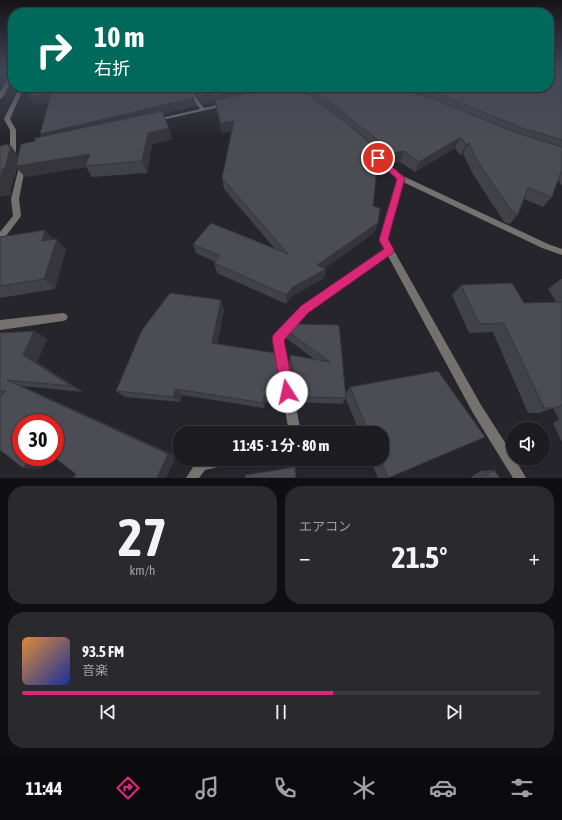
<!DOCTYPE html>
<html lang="ja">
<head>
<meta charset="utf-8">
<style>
  :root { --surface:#1c1c21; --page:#29292e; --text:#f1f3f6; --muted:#a0a1a5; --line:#3a3a3f; --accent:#db2777 }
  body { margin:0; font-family:"Asap Condensed","Noto Sans JP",sans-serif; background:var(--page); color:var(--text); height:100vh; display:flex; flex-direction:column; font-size:15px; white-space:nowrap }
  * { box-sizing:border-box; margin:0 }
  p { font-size:13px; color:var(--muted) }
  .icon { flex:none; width:22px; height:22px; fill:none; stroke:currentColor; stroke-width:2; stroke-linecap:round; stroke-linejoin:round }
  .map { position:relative; height:478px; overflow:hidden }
  .panel { display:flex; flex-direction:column; gap:8px; padding:8px; background:#0f0f12; flex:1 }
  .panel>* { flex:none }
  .banner { position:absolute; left:8px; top:8px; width:546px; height:84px; border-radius:16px; box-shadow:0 1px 3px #0004,0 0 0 1px var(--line); background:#00695c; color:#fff; overflow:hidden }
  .controls { position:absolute; left:506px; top:422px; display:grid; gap:8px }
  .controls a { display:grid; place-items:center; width:44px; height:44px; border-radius:50%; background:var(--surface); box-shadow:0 1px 3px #0004,0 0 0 1px var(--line); font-size:20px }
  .speed { position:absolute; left:12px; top:414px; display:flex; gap:8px; font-size:20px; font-weight:700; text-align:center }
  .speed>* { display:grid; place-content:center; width:52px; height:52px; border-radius:50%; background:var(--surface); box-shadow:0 1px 3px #0004,0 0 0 1px var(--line); line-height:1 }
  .speed .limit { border:6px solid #d22; background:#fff; color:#111 }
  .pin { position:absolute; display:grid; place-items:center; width:34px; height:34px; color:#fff; margin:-17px; border:2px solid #fff; border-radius:50%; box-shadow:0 1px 4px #0007 }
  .me { position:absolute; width:44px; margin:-22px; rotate:350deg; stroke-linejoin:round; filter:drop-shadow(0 0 3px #0008) }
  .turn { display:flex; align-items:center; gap:14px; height:84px; padding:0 20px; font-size:18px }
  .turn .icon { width:52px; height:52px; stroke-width:2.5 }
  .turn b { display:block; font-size:28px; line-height:34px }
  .big { font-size:30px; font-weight:700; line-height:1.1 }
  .panel .widget { flex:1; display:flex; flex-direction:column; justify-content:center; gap:6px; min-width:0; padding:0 14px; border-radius:16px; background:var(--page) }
  .panel .dial { align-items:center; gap:0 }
  .dial b { font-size:52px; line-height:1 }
  .song { display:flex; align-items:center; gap:12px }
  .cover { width:48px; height:48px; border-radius:6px; background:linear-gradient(135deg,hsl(30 70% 55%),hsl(230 70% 35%)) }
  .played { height:4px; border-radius:2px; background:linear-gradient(90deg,var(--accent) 60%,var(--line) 60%) }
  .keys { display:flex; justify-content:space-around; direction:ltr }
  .heat { display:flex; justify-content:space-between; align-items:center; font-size:22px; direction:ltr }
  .panel .tiles { flex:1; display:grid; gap:8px; grid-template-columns:1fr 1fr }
  .widget:last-child { grid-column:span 2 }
  .trip { position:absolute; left:173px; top:426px; width:216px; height:40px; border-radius:16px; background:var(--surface); box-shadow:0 1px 3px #0004,0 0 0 1px var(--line); font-weight:700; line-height:40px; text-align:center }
  .tab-bar { display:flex; height:64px; justify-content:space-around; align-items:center; background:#0b0b0d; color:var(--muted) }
  .tab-bar .icon { width:28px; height:28px }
  .tab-bar .on { color:var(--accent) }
  .tab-bar b { font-size:18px; color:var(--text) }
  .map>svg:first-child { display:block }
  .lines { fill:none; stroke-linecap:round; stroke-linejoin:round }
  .lane { fill:#75716f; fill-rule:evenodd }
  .street { fill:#75716f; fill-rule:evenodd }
  .wall { fill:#414148; fill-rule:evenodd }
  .shaded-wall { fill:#35353b }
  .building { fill:#4c4c54; stroke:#35353b }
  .route { fill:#db2777; stroke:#8e194d }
</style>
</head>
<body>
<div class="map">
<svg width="562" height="478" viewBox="0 0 562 478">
  <rect width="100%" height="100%" fill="#26252c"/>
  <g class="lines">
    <!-- lane -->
    <path class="lane" d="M23 161 26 163 19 199 21 216 3 240 0 241V232L13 216 11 199 20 163Z"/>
    <!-- street -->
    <g class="street">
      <path d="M13 72V77L3 97 0 99V92L11 73Z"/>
      <path d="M20 87H24L10 119 16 130V153L13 155 10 153V130L4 119Z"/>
      <path d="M183 87H188L204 108 226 103 229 105 153 122V120L200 109Z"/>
      <path d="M375 153 403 176 548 244 562 249V255L542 248 403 182 388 240 481 405 513 455V459H515L526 478H513L473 413 388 256 307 312 283 339 301 433H289L273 338 274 335 301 306 385 249 380 240 397 179 373 156V154Z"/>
      <path d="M63 313 66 314 68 317 66 320 63 321 0 330V320Z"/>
      <path d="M198 459H237L235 463 205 470 199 478H186Z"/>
    </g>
  </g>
  <!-- wall -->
  <g class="wall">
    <path d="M562 71V186L558 180 552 197 543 207 524 199 518 214 510 224 504 222 473 174 463 154 460 155 455 148 415 172 400 162 391 163 383 157 380 165 377 166 373 206 378 223 374 233 324 268 326 269 324 278 292 296 286 304 217 273 214 263 215 262 196 253 193 244 275 249 224 189 222 178 231 132 222 133 215 104H214V101L203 104 190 87H549ZM307 88 306 93 302 89Z"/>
    <path d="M29 96 194 98 196 106 163 114 172 139 152 144 147 173 92 177 86 167 25 177 17 168 14 179H13L10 195 11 146 18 156 35 141 42 137 40 134 49 103 34 104Z"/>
    <path d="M0 237 53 239 66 249 55 289 0 298Z"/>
    <path d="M561 279H562V443L553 423 559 419 553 408 539 413H528L493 332 469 333 452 295 461 285 524 303 556 302 548 289Z"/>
    <path d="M224 310 217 344 282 396V402H265L264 408 182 395 180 402 125 397 116 391Z"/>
    <path d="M291 324 339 325 345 395 350 387 438 371 485 437 388 478H378L370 459H382V433H360L345 397 346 398 342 404 297 402 289 363 290 355 314 359 286 338V330Z"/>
    <path d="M34 331 47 339 37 362 83 392 22 386 176 456 166 478H73L76 474 55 423 21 457H49L40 469 0 450V333Z"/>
    <path d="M494 470 500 478H470L480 471Z"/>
  </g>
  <!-- shaded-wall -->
  <g class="shaded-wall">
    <path d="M252 87H286L215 100V104H214L213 96Z"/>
    <path d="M300 87H307V88L300 89Z"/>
    <path d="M212 93 214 101 203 104 201 96Z"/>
    <path d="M51 94 56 102 34 104 29 96Z"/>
    <path d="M194 98 196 106 45 142 40 134Z"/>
    <path d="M234 121 235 131 222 133 221 123Z"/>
    <path d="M169 128 172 139 152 144 147 173 142 161 148 133Z"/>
    <path d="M461 137 455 148 415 172 419 162Z"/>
    <path d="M469 143 463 154 460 155 466 145Z"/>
    <path d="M9 144 20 158 90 154 85 166 86 167 25 177 17 168 14 179H13L10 195 0 197V182Z"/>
    <path d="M404 151 400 162 391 163 394 153Z"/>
    <path d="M383 155 380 165 375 166 378 156Z"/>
    <path d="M378 223 374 233 317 274 326 269 324 278 292 296 286 304V295L293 287 317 265Z"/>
    <path d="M45 230 55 241H42Z"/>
    <path d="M57 239 66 249 55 289 44 279Z"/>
    <path d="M221 300 224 310 215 351 212 343Z"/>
    <path d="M34 331 47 339 37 362 83 392 71 386 23 355Z"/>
    <path d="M7 380 22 386 176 456 166 478H157Z"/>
    <path d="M176 389 182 395 180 402 173 397Z"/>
    <path d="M264 396 265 402 264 408 263 403Z"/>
    <path d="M31 457H49L40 469 23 468Z"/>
  </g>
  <!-- building -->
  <g class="building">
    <path d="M549 71H562V140L522 128 439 94 413 87H549Z"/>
    <path d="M35 87H185L194 98 40 134 51 94 29 96Z"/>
    <path d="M194 87H252L213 96 212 93 201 96Z"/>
    <path d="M276 87H299L354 129 383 155 378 156 373 206 380 208 378 223 317 265 326 269 293 287 286 295 214 263 220 256 193 244 211 223 288 254 222 178 234 121 221 123 215 100Z"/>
    <path d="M311 87H393L434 99 517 133 562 147V169L552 197 528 188 518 214 512 211 479 164 469 143 466 145 461 137 419 162 404 151 394 153Z"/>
    <path d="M162 111 169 128 148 133 142 161 85 166 90 154 16 166 21 144 35 141V138Z"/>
    <path d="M9 144 8 147 11 146 5 168H3L0 182V146Z"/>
    <path d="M45 230 42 241 57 239 44 279 0 286V237Z"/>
    <path d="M512 283 524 303 562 302V405L555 408H544L504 323 479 324 461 285Z"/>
    <path d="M170 293 221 300 212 343 275 353 282 396H264L263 403 176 389 173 397 116 391 142 330Z"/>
    <path d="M291 324 339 325 346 398 298 397 290 355 330 362 286 330Z"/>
    <path d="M34 331 23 355 71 386 7 380 168 454 157 478H73L76 474 54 457H55V423H21V457H31L23 468 0 450V397L5 391H0V333Z"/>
    <path d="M438 371 485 437 388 478 380 459H382V433H369L350 387Z"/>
    <path d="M295 467 296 478H245V475Z"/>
    <path d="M494 470 500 478H482Z"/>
  </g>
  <!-- sky -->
  <linearGradient id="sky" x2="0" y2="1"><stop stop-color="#151418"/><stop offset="0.51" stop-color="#414656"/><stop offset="1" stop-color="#414656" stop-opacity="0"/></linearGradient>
  <rect width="562" height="138" fill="url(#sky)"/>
  <!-- route -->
  <path class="route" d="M378 155 405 178 388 239 394 250 393 253 308 313 284 340 294 392 292 397 287 399 283 397 281 392 272 338 274 334 301 306 384 249 379 240 397 179 375 159 374 158Z"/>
</svg>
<div class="controls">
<a><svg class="icon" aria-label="sound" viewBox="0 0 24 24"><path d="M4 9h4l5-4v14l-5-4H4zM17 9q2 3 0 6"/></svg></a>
</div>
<div class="speed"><div class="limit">30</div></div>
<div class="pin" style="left:378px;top:158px;background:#d93025"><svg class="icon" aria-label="arrive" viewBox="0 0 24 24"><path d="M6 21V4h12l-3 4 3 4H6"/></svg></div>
<svg class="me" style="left:287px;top:392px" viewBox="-20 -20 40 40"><circle r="19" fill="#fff"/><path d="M0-13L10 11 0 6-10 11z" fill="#db2777"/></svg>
<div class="trip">11:45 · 1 分 · 80 m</div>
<div class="banner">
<div class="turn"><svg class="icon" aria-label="right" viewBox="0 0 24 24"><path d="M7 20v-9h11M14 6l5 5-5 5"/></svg><div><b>10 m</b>右折</div></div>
</div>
</div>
<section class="panel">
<div class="tiles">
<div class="widget dial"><b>27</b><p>km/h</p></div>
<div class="widget"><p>エアコン</p>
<div class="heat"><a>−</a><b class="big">21.5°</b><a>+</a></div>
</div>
<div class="widget">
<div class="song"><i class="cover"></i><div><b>93.5 FM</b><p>音楽</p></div></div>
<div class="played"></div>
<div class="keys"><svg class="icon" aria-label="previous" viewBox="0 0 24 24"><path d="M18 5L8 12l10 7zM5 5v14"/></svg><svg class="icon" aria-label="pause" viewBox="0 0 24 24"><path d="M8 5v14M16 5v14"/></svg><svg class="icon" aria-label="next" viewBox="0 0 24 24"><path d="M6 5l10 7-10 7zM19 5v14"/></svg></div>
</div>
</div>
</section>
<nav class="tab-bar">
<b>11:44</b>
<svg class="icon on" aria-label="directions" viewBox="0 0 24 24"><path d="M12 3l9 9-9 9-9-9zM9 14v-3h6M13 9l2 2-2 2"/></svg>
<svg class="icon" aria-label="music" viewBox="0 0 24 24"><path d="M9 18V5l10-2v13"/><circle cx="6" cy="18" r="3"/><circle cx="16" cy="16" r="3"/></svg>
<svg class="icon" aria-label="phone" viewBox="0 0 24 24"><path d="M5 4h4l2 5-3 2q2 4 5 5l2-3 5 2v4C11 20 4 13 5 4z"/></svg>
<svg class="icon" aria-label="climate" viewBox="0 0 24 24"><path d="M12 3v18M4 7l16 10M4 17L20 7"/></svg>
<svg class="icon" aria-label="car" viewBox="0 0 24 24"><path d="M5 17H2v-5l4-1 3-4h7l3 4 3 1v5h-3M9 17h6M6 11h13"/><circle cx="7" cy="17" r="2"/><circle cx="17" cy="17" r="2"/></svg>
<svg class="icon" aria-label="filters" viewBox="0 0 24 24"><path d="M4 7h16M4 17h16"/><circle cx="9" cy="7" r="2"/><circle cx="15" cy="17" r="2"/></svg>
</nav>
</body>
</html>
